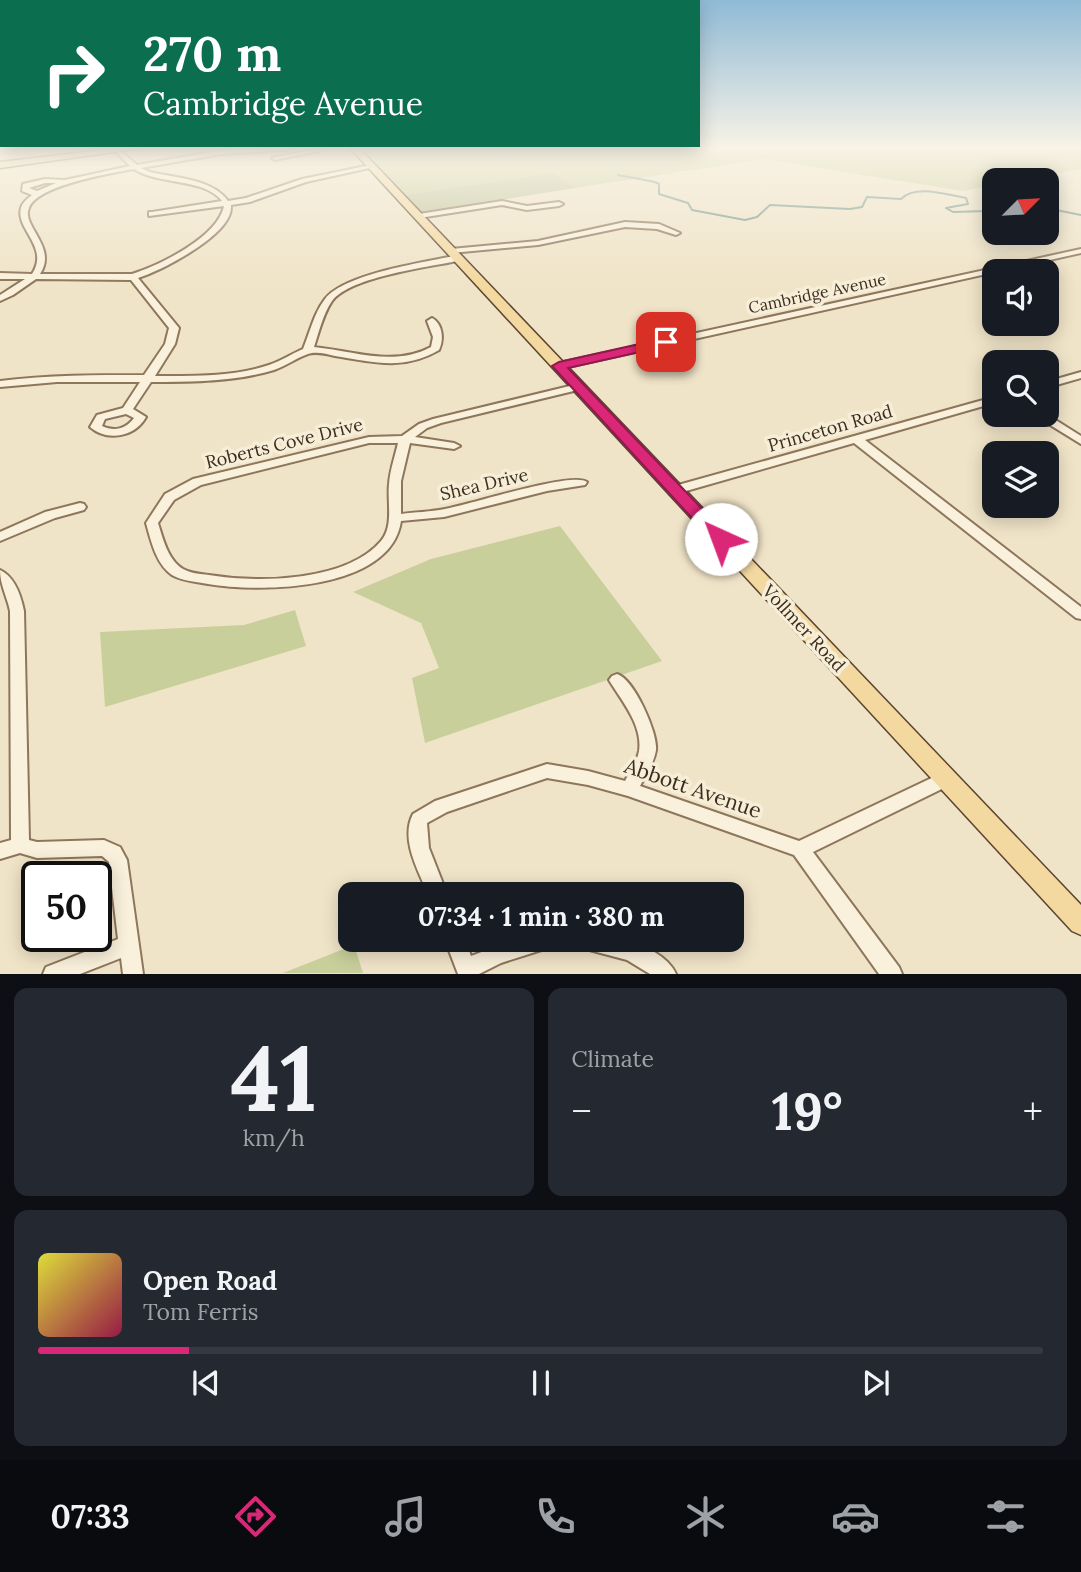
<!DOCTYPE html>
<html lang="en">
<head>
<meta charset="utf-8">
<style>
  :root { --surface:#171b24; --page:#242831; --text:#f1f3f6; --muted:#9ea1a6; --line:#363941; --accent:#db2777 }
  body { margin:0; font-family:Lora,serif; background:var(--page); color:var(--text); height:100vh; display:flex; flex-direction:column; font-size:26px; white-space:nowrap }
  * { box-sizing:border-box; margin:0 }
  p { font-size:23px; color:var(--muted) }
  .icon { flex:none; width:38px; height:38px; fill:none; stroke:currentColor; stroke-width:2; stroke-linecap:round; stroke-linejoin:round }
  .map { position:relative; height:974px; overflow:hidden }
  .details { display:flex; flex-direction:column; gap:14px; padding:14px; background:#0d0f14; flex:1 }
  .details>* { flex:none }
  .banner { position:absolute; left:0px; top:0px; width:700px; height:147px; box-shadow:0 4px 18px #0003; background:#0b6e4f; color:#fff; overflow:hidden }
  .needle { width:46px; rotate:66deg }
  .controls { position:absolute; left:982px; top:168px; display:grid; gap:14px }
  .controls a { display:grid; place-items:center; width:77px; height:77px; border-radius:14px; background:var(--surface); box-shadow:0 4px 18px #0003; font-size:35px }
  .speed { position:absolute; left:21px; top:861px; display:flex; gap:14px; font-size:35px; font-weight:700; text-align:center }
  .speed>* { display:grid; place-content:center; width:91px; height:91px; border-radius:50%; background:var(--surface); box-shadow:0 4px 18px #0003; line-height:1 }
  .speed .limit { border:4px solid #111; border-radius:10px; background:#fff; color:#111 }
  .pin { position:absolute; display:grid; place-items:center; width:60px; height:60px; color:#fff; margin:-30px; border-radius:14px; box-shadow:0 4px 10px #0006 }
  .me { position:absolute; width:77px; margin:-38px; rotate:317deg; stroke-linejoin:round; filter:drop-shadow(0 0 5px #0008) }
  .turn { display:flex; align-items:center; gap:24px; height:147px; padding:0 28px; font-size:32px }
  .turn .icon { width:91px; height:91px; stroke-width:2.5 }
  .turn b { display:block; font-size:49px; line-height:60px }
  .big { font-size:52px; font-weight:700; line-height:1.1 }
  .details .card { flex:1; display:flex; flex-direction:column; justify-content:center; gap:10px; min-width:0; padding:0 24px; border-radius:14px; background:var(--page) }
  .details .dial { align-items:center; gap:0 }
  .dial b { font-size:91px; line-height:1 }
  .song { display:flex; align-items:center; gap:21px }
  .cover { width:84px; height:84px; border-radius:10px; background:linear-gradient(135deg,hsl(60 70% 55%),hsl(340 70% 35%)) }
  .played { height:7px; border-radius:4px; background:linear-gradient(90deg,var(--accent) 15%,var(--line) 15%) }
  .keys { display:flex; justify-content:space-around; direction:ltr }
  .heat { display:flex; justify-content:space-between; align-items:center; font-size:38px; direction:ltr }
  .details .tiles { flex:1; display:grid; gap:14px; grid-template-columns:1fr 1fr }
  .card:last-child { grid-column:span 2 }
  .trip { position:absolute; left:338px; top:882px; width:406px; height:70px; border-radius:14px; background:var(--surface); box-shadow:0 4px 18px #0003; font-weight:700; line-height:70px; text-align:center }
  .tabs { display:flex; height:112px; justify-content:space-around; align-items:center; background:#090b0e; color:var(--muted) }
  .tabs .icon { width:49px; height:49px }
  .tabs .on { color:var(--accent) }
  .tabs b { font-size:32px; color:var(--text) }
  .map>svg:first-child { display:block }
  .green { fill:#c9cf9b }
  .cemetery { fill:#bfc49a }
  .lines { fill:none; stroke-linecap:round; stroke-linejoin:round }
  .stream { stroke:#6f938a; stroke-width:2 }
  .minor-casing { stroke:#8d765c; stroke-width:4 }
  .major-casing { stroke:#5b4430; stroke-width:3 }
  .minor { fill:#faf1dc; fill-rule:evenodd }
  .major { fill:#f3d9a0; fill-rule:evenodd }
  .route { fill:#db2777; stroke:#8e194d; stroke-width:2 }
  .labels { text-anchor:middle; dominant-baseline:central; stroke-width:7; stroke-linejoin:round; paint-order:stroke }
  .far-street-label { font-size:16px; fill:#3d2e20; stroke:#f7eed8 }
  .street-label { font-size:18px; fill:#3d2e20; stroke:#f7eed8 }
  .near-street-label { font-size:21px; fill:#3d2e20; stroke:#f7eed8 }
</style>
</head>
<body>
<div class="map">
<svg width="1081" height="974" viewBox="0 0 1081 974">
  <rect width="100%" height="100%" fill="#f0e4c8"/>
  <!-- green -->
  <g class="green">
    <path d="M360 148H1081V169L1021 180H994V185L963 191 764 159 575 188 553 173 404 195Z"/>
    <path d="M560 526 662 661 425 743 412 678 439 668 421 623 353 592 431 559Z"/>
    <path d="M295 610 306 646 105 707 100 632 244 625Z"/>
    <path d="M354 945 363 973H283Z"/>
  </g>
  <!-- cemetery -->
  <path class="cemetery" d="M553 173 575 188 420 213 404 195Z"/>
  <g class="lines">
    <!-- stream -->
    <g class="stream">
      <path d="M618 175 655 182 659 184V194L688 203 692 210 745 220 757 217 770 205 850 209 862 207 867 197 901 199C916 184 947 195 966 198L968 204 946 208 953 212 987 211 994 204"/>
      <path d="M1046 208 1081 215"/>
    </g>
    <defs>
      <g id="minor">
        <path d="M256 148H291L288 150 222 154 141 168 150 172C175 178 213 179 228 201L246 198 302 179 371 165 374 167 306 182 250 202 231 205C231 208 231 212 229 216 219 240 163 270 138 278L179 328 175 344 155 376C192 376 233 377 269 365 281 361 291 354 303 349 310 332 314 313 325 299 345 273 427 262 459 255L463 258 462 260C431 267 351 276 332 301 323 314 319 332 314 347 354 351 394 367 431 347L433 337 427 321 432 318C443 324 444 340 439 350 403 371 374 362 335 356 327 354 316 351 308 354 298 357 286 366 274 370 234 382 192 382 151 382L133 409 146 417C135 437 107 442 90 427L97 415 123 408 140 382H57L0 387V381C48 375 96 375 144 375L165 344 169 328 131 280 36 279 13 295 0 301V295L25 279H0V273L32 274C50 247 15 229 21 208 22 203 28 198 32 195L22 191 23 184 45 179 65 180 130 166 116 152V150L118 149 137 165 222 150ZM134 169C158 185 205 178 222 201L152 212H149V216L224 206C218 237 160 265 132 274H40C58 247 21 226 29 208 37 185 112 173 134 169ZM45 183H56L37 191 29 188ZM126 414 134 418C126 429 114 432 102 426L105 419Z"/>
        <path d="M313 148H319V151L275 160 272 158 313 150Z"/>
        <path d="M502 201 527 206 559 202 563 204 559 206 527 210 502 205 419 218 415 216 419 214Z"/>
        <path d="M625 222 659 224 680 233 676 235 657 229 625 227 538 245 451 253 447 251 451 249 538 241Z"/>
        <path d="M1081 249V253L559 369 554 366 559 363Z"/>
        <path d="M1081 372V378L1046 388V382Z"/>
        <path d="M578 384 583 387 582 389 441 423 427 428 415 437 454 443 460 446 454 449 410 443 401 481V514C415 512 430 512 445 509 469 505 573 471 587 482L585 485 547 491 444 517 401 521C391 591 260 593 208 584 197 582 182 581 172 575 156 564 151 541 146 523L165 494 193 479 369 437 402 436 419 424 433 419ZM369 443H398C395 456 390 470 389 484 387 502 394 526 381 541 346 582 258 583 209 575 200 574 190 573 183 569 168 560 163 539 158 523L174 500 201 485Z"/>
        <path d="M994 397V403L865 440 1081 607V619L1076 618 854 443 679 493 675 494 669 490 671 487Z"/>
        <path d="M1046 414 1081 436V444L1034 415Z"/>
        <path d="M80 503 84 504 86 507 84 510 55 518 0 541V532L45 512Z"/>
        <path d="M0 570C15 577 21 596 24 611L29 840 37 842 104 840 120 847 127 860 143 974H123L121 958 80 974H43L46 967 118 939 109 862 102 856 37 858 20 853 0 859V843L11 840 10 611C7 596 0 585 0 570Z"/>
        <path d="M617 674C634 679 658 733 656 750 654 763 646 775 640 786L799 841 940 774 946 772 952 774 955 779 952 784 813 852 899 967 902 974H879L794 855 628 796 588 785 547 778 447 812 427 823 429 848 447 894H428C418 870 400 839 413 814L435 801 547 764 588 771 625 781C630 771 637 762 639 751 643 725 621 700 609 680L612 676Z"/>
        <path d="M445 940H465L471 956 513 940H554L551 947 501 963 479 974H458Z"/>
        <path d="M575 940C590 939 610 937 626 940 643 944 669 957 676 974H650L627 960 578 947Z"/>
      </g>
      <g id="major">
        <path d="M119 148H143L0 168V162Z"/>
        <path d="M350 148H359L1081 905V935L1072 931Z"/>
      </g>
    </defs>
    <!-- minor casing -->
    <use href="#minor" class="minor-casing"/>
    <!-- major casing -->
    <use href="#major" class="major-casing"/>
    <!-- minor -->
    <use href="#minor" class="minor"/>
    <!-- major -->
    <use href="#major" class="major"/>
  </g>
  <!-- sky -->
  <linearGradient id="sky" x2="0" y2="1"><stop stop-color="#8fbad6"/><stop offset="0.52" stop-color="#f8f3e6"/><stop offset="1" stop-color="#f8f3e6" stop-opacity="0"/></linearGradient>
  <rect width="1081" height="284" fill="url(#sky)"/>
  <!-- route -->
  <path class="route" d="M666 338 671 339V345L568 368 727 535 730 539 727 543H715L552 366 559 362Z"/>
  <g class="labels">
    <!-- far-street labels -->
    <g class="far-street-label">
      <text transform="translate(817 293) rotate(-12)">Cambridge Avenue</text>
    </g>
    <!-- street labels -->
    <g class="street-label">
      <text transform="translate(830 428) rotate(-16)">Princeton Road</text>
      <text transform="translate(284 443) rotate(-14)">Roberts Cove Drive</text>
      <text transform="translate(484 484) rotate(-13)">Shea Drive</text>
      <text transform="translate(804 628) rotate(47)">Vollmer Road</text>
    </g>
    <!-- near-street labels -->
    <g class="near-street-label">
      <text transform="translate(693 788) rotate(19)">Abbott Avenue</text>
    </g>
  </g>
</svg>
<div class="controls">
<a><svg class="needle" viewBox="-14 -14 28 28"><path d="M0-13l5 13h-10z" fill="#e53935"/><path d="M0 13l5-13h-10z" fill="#9ea1a6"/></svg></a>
<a><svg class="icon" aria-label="sound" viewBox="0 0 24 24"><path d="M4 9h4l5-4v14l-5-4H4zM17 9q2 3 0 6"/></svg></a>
<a><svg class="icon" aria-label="search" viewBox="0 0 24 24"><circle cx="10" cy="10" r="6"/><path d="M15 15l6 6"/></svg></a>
<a><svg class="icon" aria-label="layers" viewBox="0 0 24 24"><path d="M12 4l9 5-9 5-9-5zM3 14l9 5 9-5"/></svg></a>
</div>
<div class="speed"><div class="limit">50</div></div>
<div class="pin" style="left:666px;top:342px;background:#d93025"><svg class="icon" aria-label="arrive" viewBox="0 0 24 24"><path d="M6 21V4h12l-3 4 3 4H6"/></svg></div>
<svg class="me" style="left:721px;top:539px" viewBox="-20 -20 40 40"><circle r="19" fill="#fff"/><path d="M0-13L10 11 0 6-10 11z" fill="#db2777"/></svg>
<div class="trip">07:34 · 1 min · 380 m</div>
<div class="banner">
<div class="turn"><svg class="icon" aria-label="right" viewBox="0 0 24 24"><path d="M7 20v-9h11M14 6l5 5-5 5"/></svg><div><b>270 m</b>Cambridge Avenue</div></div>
</div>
</div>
<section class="details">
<div class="tiles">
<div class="card dial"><b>41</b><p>km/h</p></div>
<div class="card"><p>Climate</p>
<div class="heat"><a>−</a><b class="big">19°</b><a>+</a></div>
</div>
<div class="card">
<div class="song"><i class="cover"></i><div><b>Open Road</b><p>Tom Ferris</p></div></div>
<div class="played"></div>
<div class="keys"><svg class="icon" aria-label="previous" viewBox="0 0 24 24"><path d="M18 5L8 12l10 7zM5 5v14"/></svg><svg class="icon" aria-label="pause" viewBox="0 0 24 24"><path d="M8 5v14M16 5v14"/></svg><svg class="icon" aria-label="next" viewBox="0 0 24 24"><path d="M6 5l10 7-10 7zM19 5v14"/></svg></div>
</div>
</div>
</section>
<nav class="tabs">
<b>07:33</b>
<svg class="icon on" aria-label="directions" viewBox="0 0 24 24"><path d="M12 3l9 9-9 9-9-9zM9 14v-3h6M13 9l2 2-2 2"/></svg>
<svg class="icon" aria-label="music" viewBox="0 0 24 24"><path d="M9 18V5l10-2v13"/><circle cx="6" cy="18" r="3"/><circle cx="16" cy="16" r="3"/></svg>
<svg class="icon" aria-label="phone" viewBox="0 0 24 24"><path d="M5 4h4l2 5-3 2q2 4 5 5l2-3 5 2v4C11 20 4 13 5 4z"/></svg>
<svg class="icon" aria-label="climate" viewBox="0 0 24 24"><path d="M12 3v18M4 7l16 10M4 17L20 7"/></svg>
<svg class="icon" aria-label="car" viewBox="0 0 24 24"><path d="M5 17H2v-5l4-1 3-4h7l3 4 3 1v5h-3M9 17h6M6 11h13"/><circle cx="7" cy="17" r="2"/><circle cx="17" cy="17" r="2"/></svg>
<svg class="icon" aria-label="filters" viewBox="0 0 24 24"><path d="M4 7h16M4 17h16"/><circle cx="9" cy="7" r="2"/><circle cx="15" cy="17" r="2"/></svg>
</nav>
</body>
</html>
